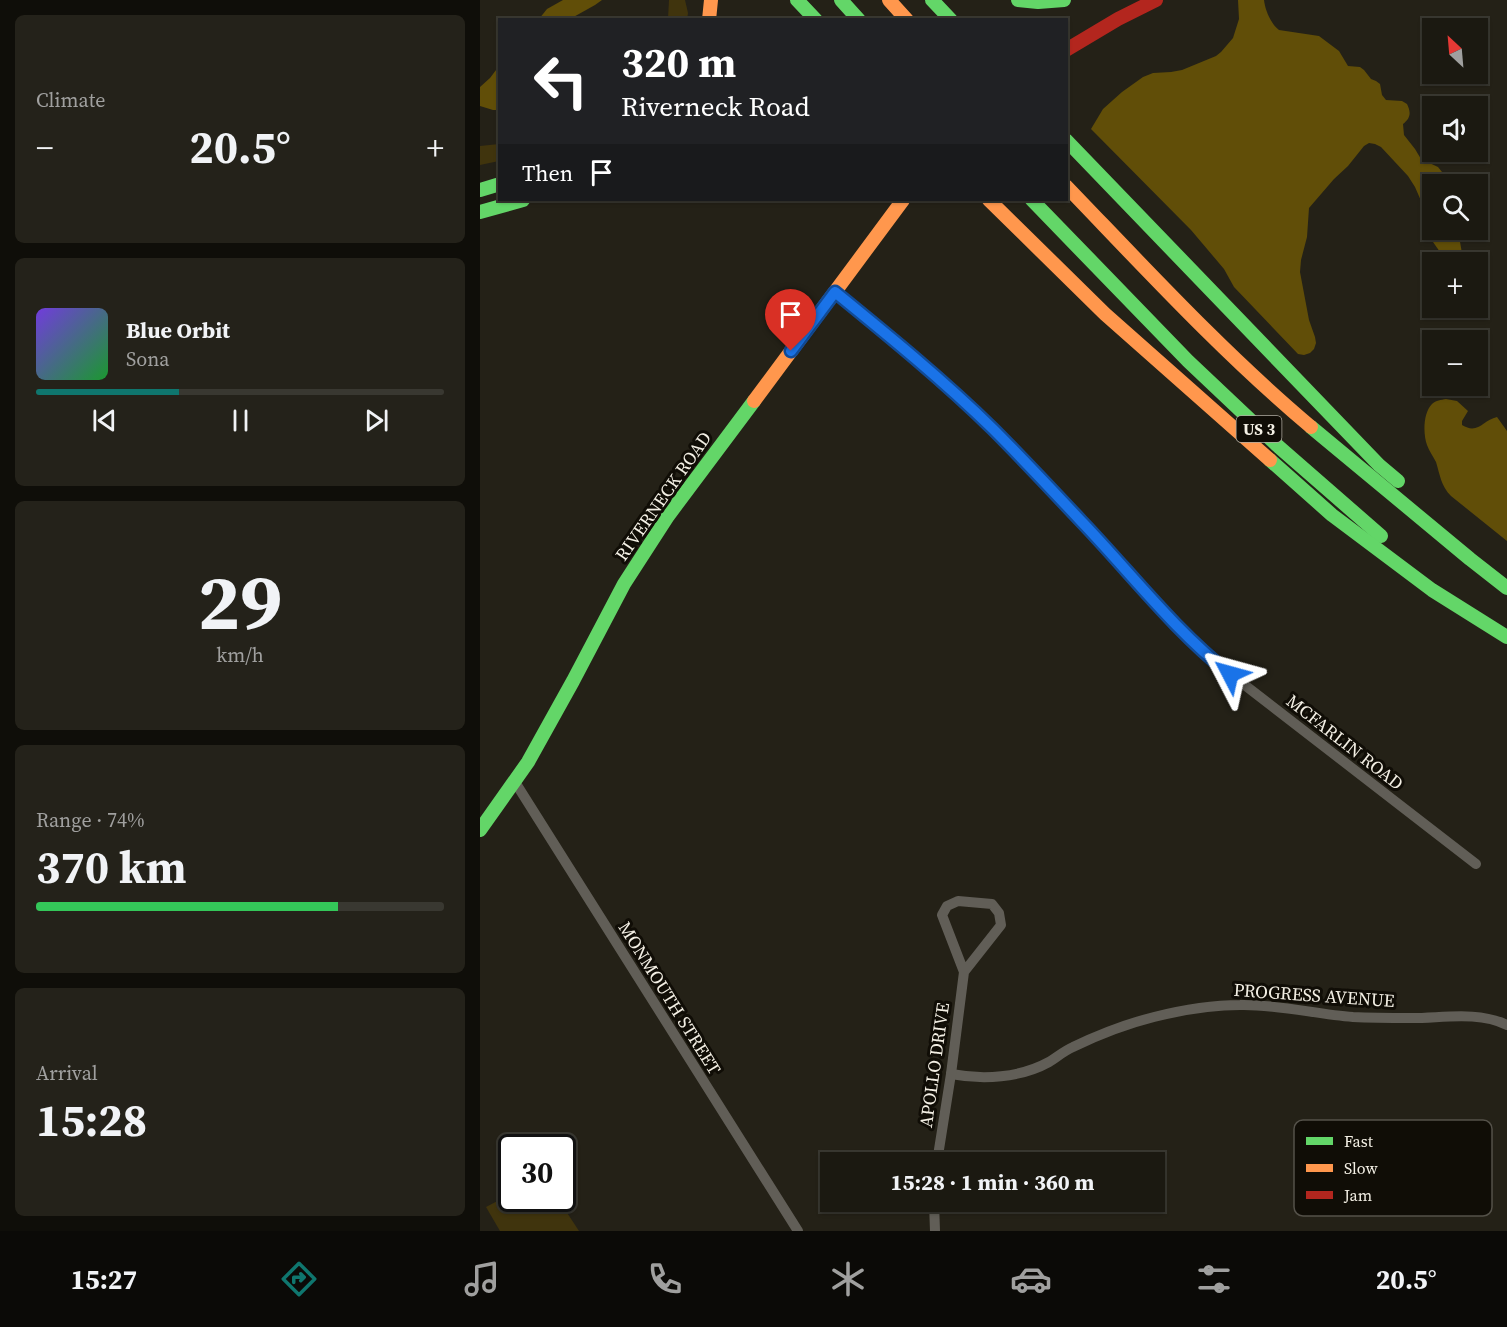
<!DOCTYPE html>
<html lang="en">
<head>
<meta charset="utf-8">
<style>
  :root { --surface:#1b1911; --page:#24221a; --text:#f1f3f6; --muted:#a0a09f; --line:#393831; --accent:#0f766e }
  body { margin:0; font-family:"Source Serif 4",serif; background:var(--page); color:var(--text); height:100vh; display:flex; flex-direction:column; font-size:22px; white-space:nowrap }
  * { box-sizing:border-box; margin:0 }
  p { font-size:20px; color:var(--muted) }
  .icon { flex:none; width:33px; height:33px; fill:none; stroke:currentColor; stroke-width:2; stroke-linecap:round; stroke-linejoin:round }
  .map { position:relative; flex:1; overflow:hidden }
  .drawer { display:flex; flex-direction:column; gap:15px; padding:15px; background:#0f0e09; width:480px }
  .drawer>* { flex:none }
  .banner { position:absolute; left:18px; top:18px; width:570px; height:183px; border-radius:0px; box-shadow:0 2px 4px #0004,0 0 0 2px var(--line); background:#202124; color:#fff; overflow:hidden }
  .needle { width:39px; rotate:334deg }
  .buttons { position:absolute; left:942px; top:18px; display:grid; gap:12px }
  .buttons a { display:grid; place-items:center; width:66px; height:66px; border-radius:0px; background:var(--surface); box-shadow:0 2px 4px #0004,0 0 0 2px var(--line); font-size:30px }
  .speed { position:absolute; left:18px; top:1134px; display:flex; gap:12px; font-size:30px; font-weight:700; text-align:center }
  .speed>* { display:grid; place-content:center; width:78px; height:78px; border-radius:50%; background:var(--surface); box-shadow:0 2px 4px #0004,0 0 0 2px var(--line); line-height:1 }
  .speed .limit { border:3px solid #111; border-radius:9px; background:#fff; color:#111 }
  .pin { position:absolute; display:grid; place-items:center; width:51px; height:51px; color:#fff; margin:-62px -26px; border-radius:50% 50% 50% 0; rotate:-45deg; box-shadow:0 0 6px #0007 }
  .pin .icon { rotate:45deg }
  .me { position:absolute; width:66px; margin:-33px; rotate:309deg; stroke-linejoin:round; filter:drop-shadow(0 0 4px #0008) }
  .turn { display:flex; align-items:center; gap:21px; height:126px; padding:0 24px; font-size:27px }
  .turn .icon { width:78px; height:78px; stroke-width:2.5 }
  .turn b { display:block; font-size:42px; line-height:51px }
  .then { display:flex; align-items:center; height:57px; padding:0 24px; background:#0003; gap:12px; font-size:22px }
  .big { font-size:45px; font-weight:700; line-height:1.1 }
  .drawer .tile { flex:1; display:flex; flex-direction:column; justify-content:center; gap:9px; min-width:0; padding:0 21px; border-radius:9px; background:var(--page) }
  .drawer .dial { align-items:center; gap:0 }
  .dial b { font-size:78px; line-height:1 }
  .song { display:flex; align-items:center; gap:18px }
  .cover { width:72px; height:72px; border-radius:9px; background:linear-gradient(135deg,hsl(260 70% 55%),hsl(130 70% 35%)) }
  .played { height:6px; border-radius:3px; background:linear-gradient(90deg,var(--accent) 35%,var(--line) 35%) }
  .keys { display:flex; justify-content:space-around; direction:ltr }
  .heat { display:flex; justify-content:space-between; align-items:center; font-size:33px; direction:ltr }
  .charge { height:9px; border-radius:4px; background:linear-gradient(90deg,#34c759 74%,var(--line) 0) }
  .trip { position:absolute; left:340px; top:1152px; width:345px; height:60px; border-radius:0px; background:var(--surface); box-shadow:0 2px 4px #0004,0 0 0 2px var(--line); font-weight:700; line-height:60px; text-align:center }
  .menu { display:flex; height:96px; justify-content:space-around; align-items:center; background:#0b0a07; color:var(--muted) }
  .menu .icon { width:42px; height:42px }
  .menu .active { color:var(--accent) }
  .menu b { font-size:27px; color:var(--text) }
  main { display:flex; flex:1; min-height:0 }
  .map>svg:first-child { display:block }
  .green { fill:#40340d }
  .water { fill:#614e08 }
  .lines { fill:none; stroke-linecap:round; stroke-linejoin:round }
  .street { stroke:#615e57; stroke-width:10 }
  .fast { stroke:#63d668; stroke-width:14 }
  .slow { stroke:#ff974d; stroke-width:14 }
  .jam { stroke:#b3261e; stroke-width:14 }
  .route-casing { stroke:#114b97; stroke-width:15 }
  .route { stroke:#1a73e8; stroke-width:10 }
  .labels { text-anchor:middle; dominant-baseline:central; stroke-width:6; stroke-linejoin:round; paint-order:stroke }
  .shield { fill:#100d06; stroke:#afaba1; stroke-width:1.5 }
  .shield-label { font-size:16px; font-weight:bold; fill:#f3efe4 }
  .street-label { font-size:18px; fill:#f3efe4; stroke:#100d06 }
  .key { fill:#100d06; stroke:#545149; stroke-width:1.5 }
  .key-label { font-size:16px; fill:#f3efe4 }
</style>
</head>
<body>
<main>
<section class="drawer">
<div class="tile"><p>Climate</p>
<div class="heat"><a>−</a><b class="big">20.5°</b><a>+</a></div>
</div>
<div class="tile">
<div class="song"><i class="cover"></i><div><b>Blue Orbit</b><p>Sona</p></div></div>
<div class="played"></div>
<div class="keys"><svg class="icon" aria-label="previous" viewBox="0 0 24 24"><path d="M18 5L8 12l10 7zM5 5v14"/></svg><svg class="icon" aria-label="pause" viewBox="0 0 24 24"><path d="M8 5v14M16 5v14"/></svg><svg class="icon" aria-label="next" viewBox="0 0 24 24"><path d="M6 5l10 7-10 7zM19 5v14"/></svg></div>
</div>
<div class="tile dial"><b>29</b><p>km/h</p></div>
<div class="tile"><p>Range · 74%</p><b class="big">370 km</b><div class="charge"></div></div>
<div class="tile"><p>Arrival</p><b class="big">15:28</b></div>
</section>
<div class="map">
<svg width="1027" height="1231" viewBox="0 0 1027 1231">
  <rect width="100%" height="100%" fill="#242117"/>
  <!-- green -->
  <g class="green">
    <path d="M189 0H205L208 13 207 19H188Z"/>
    <path d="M19 144V161L0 165V146Z"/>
    <path d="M31 1194 32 1198 78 1199 99 1231H20L6 1207Z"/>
  </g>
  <!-- water -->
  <g class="water">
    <path d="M83 0H122L115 5 90 19H59L67 9Z"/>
    <path d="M758 0H784C785 10 791 24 799 30L839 36 859 51 868 66 880 67 884 70 891 79 896 81 900 84 902 95 906 100 922 101 927 104C931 112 931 118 923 124L924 135 935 149 941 159 958 167 962 172 968 184H952V230H980C978 241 983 251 983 262H967L953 242 945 210 935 187 928 176 901 147 895 144 889 143 884 146 868 166 854 179 829 208 827 237 821 260 820 272 829 320 835 337 836 343 834 349 830 353 824 355 818 354 754 287 744 269 711 230 611 129 623 109 642 92 663 77 673 73 691 72 702 70 736 56 741 52 753 38 759 19Z"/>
    <path d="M19 66V110H13L0 106V87L10 78Z"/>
    <path d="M966 399 977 401 988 411 982 421V425C998 435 1003 420 1017 417L1027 431V541L971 496C961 486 960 475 956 462 953 456 949 451 947 445 943 434 943 413 952 404 956 400 961 400 966 399Z"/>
  </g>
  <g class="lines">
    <!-- street -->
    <g class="street">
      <path d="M355 292 419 344 513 429 602 522 688 615 731 659 996 864"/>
      <path d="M35 782 318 1231"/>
      <path d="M471 1074C503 1080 540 1078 569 1062 577 1057 584 1051 593 1047 618 1035 646 1024 674 1017 702 1010 731 1005 760 1005 797 1004 835 1014 873 1017 893 1018 913 1018 932 1018 963 1018 998 1011 1027 1025"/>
      <path d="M457 1162 471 1074 484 972 462 915 467 906 478 901 512 904 519 913 521 925 484 972"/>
      <path d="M454 1202 455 1231"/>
    </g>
    <!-- fast -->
    <g class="fast">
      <path d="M317 0 336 20"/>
      <path d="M361 0 379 20"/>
      <path d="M452 0 471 20"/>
      <path d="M538 0 558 2 584 0"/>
      <path d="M586 140 899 465 918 481"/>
      <path d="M0 190 20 184"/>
      <path d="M552 200 708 361 799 447 901 536"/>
      <path d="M0 212 43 200"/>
      <path d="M831 427 990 559 1027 588"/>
      <path d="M790 460 852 515 952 590 1027 637"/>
      <path d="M0 830 48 762 93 681 144 584 188 516 274 401"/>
    </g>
    <!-- slow -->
    <g class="slow">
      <path d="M409 0 427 20"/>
      <path d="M229 20 231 0"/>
      <path d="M586 186C665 268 743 353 831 427"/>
      <path d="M509 200 625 314 790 460"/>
      <path d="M274 401 423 200"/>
    </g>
    <!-- jam -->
    <path class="jam" d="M586 50 638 19 676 0"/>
  </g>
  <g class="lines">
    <defs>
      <path id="route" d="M311 351 355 292C409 336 463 380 513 429 543 459 572 490 601 521 650 572 694 630 750 674"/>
    </defs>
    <!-- route casing -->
    <use href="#route" class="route-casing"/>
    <!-- route -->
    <use href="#route" class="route"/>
  </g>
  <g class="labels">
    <!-- shield labels -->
    <rect class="shield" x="756.5" y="416" width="45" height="26" rx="4.5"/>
    <g class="shield-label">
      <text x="779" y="429">US 3</text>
    </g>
    <!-- street labels -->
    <g class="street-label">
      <text transform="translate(183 496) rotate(-55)">RIVERNECK ROAD</text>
      <text transform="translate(865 742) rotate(38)">MCFARLIN ROAD</text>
      <text transform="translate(834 995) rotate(4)">PROGRESS AVENUE</text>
      <text transform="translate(190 998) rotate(58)">MONMOUTH STREET</text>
      <text transform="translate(454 1065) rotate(-82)">APOLLO DRIVE</text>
    </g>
  </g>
  <!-- legend -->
  <rect x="814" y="1120" width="198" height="96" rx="9" class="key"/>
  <rect x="826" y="1137" width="27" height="8" fill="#63d668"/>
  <rect x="826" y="1164" width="27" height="8" fill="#ff974d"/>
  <rect x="826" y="1191" width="27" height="8" fill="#b3261e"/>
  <g class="key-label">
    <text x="864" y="1147">Fast</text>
    <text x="864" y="1174">Slow</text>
    <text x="864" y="1201">Jam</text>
  </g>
</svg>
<div class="buttons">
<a><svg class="needle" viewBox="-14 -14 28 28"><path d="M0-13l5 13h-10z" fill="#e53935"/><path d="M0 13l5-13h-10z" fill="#a0a09f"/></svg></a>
<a><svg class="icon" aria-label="sound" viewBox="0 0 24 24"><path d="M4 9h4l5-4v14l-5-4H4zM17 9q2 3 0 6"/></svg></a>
<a><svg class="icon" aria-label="search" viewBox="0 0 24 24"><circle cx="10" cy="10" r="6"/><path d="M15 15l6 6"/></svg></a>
<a>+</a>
<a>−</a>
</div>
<div class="speed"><div class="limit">30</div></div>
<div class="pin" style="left:311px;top:351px;background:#d93025"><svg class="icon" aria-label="arrive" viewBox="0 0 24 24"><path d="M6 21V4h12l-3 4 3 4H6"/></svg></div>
<svg class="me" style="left:750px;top:674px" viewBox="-20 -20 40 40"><path d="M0-17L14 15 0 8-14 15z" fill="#1a73e8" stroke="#fff" stroke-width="4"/></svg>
<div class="trip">15:28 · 1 min · 360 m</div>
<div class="banner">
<div class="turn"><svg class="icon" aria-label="left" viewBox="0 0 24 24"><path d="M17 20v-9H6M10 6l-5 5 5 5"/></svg><div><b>320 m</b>Riverneck Road</div></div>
<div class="then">Then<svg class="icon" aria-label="arrive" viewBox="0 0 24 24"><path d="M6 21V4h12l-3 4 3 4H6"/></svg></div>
</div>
</div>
</main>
<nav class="menu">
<b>15:27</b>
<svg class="icon active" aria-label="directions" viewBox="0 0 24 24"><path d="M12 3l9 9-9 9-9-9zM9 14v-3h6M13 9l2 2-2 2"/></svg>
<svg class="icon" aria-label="music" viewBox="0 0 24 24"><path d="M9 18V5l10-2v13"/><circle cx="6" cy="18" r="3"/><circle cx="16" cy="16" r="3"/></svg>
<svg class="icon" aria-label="phone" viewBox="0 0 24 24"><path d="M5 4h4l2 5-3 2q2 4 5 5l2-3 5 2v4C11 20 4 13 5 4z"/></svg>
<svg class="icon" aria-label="climate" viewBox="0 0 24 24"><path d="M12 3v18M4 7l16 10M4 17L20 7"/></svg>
<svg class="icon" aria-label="car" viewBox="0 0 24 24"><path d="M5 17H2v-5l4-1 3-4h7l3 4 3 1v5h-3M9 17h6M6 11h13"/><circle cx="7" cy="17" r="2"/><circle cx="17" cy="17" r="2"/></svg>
<svg class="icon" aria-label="filters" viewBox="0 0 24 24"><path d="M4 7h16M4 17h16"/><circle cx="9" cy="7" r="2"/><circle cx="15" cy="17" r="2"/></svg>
<b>20.5°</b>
</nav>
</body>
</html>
